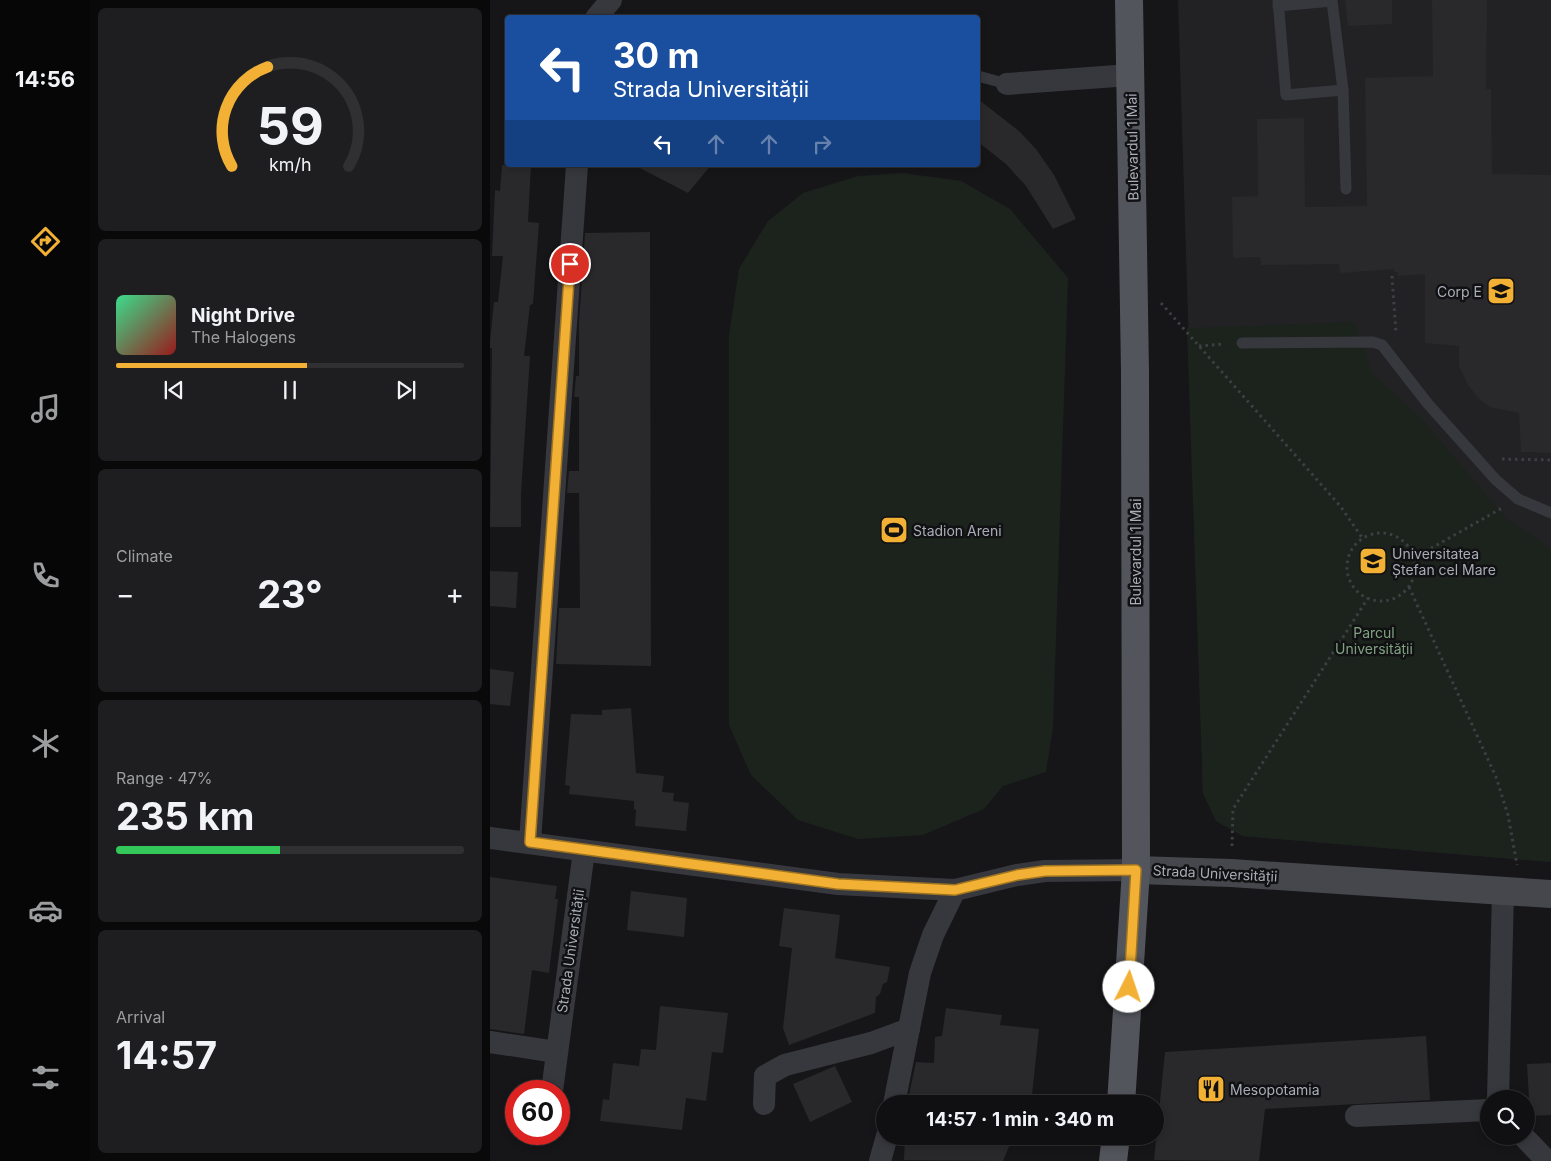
<!DOCTYPE html>
<html lang="en">
<head>
<meta charset="utf-8">
<style>
  :root { --surface:#101012; --page:#1e1e20; --text:#f1f3f6; --muted:#9c9d9f; --line:#303032; --accent:#f2b134 }
  body { margin:0; font-family:Inter,sans-serif; background:var(--page); color:var(--text); height:100vh; display:flex; flex-direction:column; font-size:19px; white-space:nowrap }
  * { box-sizing:border-box; margin:0 }
  p { font-size:16px; color:var(--muted) }
  .icon { flex:none; width:28px; height:28px; fill:none; stroke:currentColor; stroke-width:2; stroke-linecap:round; stroke-linejoin:round }
  .map { position:relative; flex:1; overflow:hidden }
  .panel { display:flex; flex-direction:column; gap:8px; padding:8px; background:#09090a; width:400px }
  .panel>* { flex:none }
  .hud { position:absolute; left:15px; top:15px; width:475px; height:152px; border-radius:5px; box-shadow:0 2px 8px #0003,0 0 0 1px var(--line); background:#1a4fa0; color:#fff; overflow:hidden }
  .controls { position:absolute; left:990px; top:1090px; display:grid; gap:10px }
  .controls a { display:grid; place-items:center; width:55px; height:55px; border-radius:50%; background:var(--surface); box-shadow:0 2px 8px #0003,0 0 0 1px var(--line); font-size:25px }
  .speed { position:absolute; left:15px; top:1080px; display:flex; gap:10px; font-size:25px; font-weight:700; text-align:center }
  .speed>* { display:grid; place-content:center; width:65px; height:65px; border-radius:50%; background:var(--surface); box-shadow:0 2px 8px #0003,0 0 0 1px var(--line); line-height:1 }
  .speed .limit { border:8px solid #d22; background:#fff; color:#111 }
  .pin { position:absolute; display:grid; place-items:center; width:42px; height:42px; color:#fff; margin:-21px; border:2px solid #fff; border-radius:50%; box-shadow:0 1px 5px #0007 }
  .me { position:absolute; width:55px; margin:-28px; rotate:4deg; stroke-linejoin:round; filter:drop-shadow(0 0 4px #0008) }
  .turn { display:flex; align-items:center; gap:18px; height:105px; padding:0 25px; font-size:22px }
  .turn .icon { width:65px; height:65px; stroke-width:2.5 }
  .turn b { display:block; font-size:35px; line-height:42px }
  .lanes { display:flex; align-items:center; height:48px; padding:0 25px; background:#0003; justify-content:center; gap:25px; direction:ltr }
  .lanes .off { opacity:.35 }
  .big { font-size:38px; font-weight:700; line-height:1.1 }
  .panel .card { flex:1; display:flex; flex-direction:column; justify-content:center; gap:8px; min-width:0; padding:0 18px; border-radius:8px; background:var(--page) }
  .panel .dial { align-items:center; gap:0 }
  .dial svg { height:130px; overflow:visible; fill:none; stroke:var(--line); stroke-width:7; stroke-linecap:round; text-anchor:middle }
  .dial text { fill:var(--text); stroke:none }
  .song { display:flex; align-items:center; gap:15px }
  .cover { width:60px; height:60px; border-radius:8px; background:linear-gradient(135deg,hsl(150 70% 55%),hsl(0 70% 35%)) }
  .played { height:5px; border-radius:2px; background:linear-gradient(90deg,var(--accent) 55%,var(--line) 55%) }
  .keys { display:flex; justify-content:space-around; direction:ltr }
  .heat { display:flex; justify-content:space-between; align-items:center; font-size:28px; direction:ltr }
  .charge { height:8px; border-radius:4px; background:linear-gradient(90deg,#34c759 47%,var(--line) 0) }
  .trip { position:absolute; left:386px; top:1095px; width:288px; height:50px; border-radius:25px; background:var(--surface); box-shadow:0 2px 8px #0003,0 0 0 1px var(--line); font-weight:700; line-height:50px; text-align:center }
  main { display:flex; flex:1; min-height:0 }
  .tab-bar { display:flex; flex-direction:column; width:90px; justify-content:space-around; align-items:center; background:#060607; color:var(--muted) }
  .tab-bar .icon { width:35px; height:35px }
  .tab-bar .selected { color:var(--accent) }
  .tab-bar b { font-size:22px; color:var(--text) }
  .map>svg:first-child { display:block }
  .built { fill:#222225 }
  .green { fill:#1c231d }
  .building { fill:#29292c }
  .lines { fill:none; stroke-linecap:round; stroke-linejoin:round }
  .path { stroke:#3d3f44; stroke-width:3; stroke-dasharray:2.5 4; stroke-linecap:butt }
  .lane { stroke:#37383d; stroke-width:11 }
  .street { stroke:#37383d; stroke-width:22 }
  .secondary { stroke:#45474d; stroke-width:28 }
  .primary { stroke:#53555c; stroke-width:28 }
  .route-casing { stroke:#9d7322; stroke-width:12 }
  .route { stroke:#f2b134; stroke-width:9 }
  .labels { text-anchor:middle; dominant-baseline:central; stroke-width:5; stroke-linejoin:round; paint-order:stroke }
  .street-label { font-size:14px; fill:#a8adb8; stroke:#111113 }
  .poi-label { font-size:14px; fill:#a8adb8; stroke:#111113; text-anchor:start }
  .park-label { font-size:14px; fill:#7fa381; stroke:#111113 }
</style>
</head>
<body>
<main>
<nav class="tab-bar">
<b>14:56</b>
<svg class="icon selected" aria-label="directions" viewBox="0 0 24 24"><path d="M12 3l9 9-9 9-9-9zM9 14v-3h6M13 9l2 2-2 2"/></svg>
<svg class="icon" aria-label="music" viewBox="0 0 24 24"><path d="M9 18V5l10-2v13"/><circle cx="6" cy="18" r="3"/><circle cx="16" cy="16" r="3"/></svg>
<svg class="icon" aria-label="phone" viewBox="0 0 24 24"><path d="M5 4h4l2 5-3 2q2 4 5 5l2-3 5 2v4C11 20 4 13 5 4z"/></svg>
<svg class="icon" aria-label="climate" viewBox="0 0 24 24"><path d="M12 3v18M4 7l16 10M4 17L20 7"/></svg>
<svg class="icon" aria-label="car" viewBox="0 0 24 24"><path d="M5 17H2v-5l4-1 3-4h7l3 4 3 1v5h-3M9 17h6M6 11h13"/><circle cx="7" cy="17" r="2"/><circle cx="17" cy="17" r="2"/></svg>
<svg class="icon" aria-label="filters" viewBox="0 0 24 24"><path d="M4 7h16M4 17h16"/><circle cx="9" cy="7" r="2"/><circle cx="15" cy="17" r="2"/></svg>
</nav>
<section class="panel">
<div class="card dial"><svg viewBox="0 0 100 80">
<path d="M14 69A42 42 0 1 1 86 69"/>
<path d="M14 69A42 42 0 0 1 36 8" stroke="#f2b134"/>
<text x="50" y="56" font-size="32" font-weight="700">59</text>
<text x="50" y="72" font-size="11">km/h</text>
</svg></div>
<div class="card">
<div class="song"><i class="cover"></i><div><b>Night Drive</b><p>The Halogens</p></div></div>
<div class="played"></div>
<div class="keys"><svg class="icon" aria-label="previous" viewBox="0 0 24 24"><path d="M18 5L8 12l10 7zM5 5v14"/></svg><svg class="icon" aria-label="pause" viewBox="0 0 24 24"><path d="M8 5v14M16 5v14"/></svg><svg class="icon" aria-label="next" viewBox="0 0 24 24"><path d="M6 5l10 7-10 7zM19 5v14"/></svg></div>
</div>
<div class="card"><p>Climate</p>
<div class="heat"><a>−</a><b class="big">23°</b><a>+</a></div>
</div>
<div class="card"><p>Range · 47%</p><b class="big">235 km</b><div class="charge"></div></div>
<div class="card"><p>Arrival</p><b class="big">14:57</b></div>
</section>
<div class="map">
<svg width="1061" height="1161" viewBox="0 0 1061 1161">
  <rect width="100%" height="100%" fill="#161618"/>
  <!-- built -->
  <path class="built" d="M688 0H1061V862L753 836 726 821 713 793Z"/>
  <!-- green -->
  <g class="green">
    <path d="M413 173 471 181 520 209 578 278 563 727 556 772 513 786 494 809 433 835 368 839 308 820 261 775 239 725V335L249 269 278 221 313 193 368 176Z"/>
    <path d="M865 322 882 373 932 419 1016 518 1061 549V862L753 836 726 821 713 793 697 328Z"/>
  </g>
  <!-- building -->
  <g class="building">
    <path d="M855 0H902V24L858 26Z"/>
    <path d="M942 0H997L996 89H1001L1002 174 1061 175V453L1031 452 1029 413 1000 407 988 398 978 385 969 366V346L935 343V274L908 276V272H904V269L850 273 849 264 771 265 770 257 743 258 742 197 768 196 767 119 814 118 815 207 877 206 875 78 943 76Z"/>
    <path d="M488 99 529 131 546 149 564 175 586 219 563 229 536 186 516 164 488 142Z"/>
    <path d="M12 165H41L38 222 49 223 43 304 40 305 34 356H40L31 494V527H0L2 348H0V342L4 302H8L13 256H2L5 190 10 191Z"/>
    <path d="M144 165H221L198 193Z"/>
    <path d="M160 232 161 666 66 664 69 608H90L89 493H77L79 471H89V397H84L86 376H89V323L95 233Z"/>
    <path d="M0 571 28 572 26 608 0 606Z"/>
    <path d="M0 669 24 672 20 706 0 704Z"/>
    <path d="M141 708 146 773 174 776 172 792 184 793 183 801 199 803 196 831 145 826 146 810 144 809V801L79 794 80 786 75 785 81 714 112 715V710Z"/>
    <path d="M0 877 67 886 65 899H68L59 973 42 970 34 1034 0 1029Z"/>
    <path d="M141 891 197 898 194 937 137 930Z"/>
    <path d="M294 908 350 915 345 958 400 967 397 982 393 984 390 994 386 997 385 1013 299 1045 293 1028 302 948 289 946Z"/>
    <path d="M170 1006 238 1013 233 1053 222 1052 216 1101 196 1098 192 1130 110 1121 113 1099 119 1100 123 1063 149 1066 151 1049 166 1050Z"/>
    <path d="M456 1008 512 1015 510 1025 549 1029 541 1104H417L426 1062 444 1063 445 1037 452 1036Z"/>
    <path d="M936 1036 940 1100 775 1109 769 1161 664 1160 675 1052Z"/>
    <path d="M1061 1063V1115L1040 1116 1037 1064Z"/>
    <path d="M345 1066 362 1102 320 1122 303 1084Z"/>
    <path d="M415 1136H538L537 1139 523 1137 513 1161 414 1160Z"/>
  </g>
  <g class="lines">
    <!-- path -->
    <g class="path">
      <path d="M902 276 906 333"/>
      <path d="M671 303 851 507 873 539"/>
      <path d="M709 346 735 344"/>
      <path d="M1012 459 1061 460"/>
      <circle cx="891" cy="567" r="34"/>
      <path d="M924 558 1012 508"/>
      <path d="M919 587 1006 777 1018 815 1027 865"/>
      <path d="M742 846 743 809 878 598"/>
    </g>
    <!-- lane -->
    <g class="lane">
      <path d="M788 0 796 95 853 90"/>
      <path d="M788 6 842 1 853 90 856 189"/>
      <path d="M488 76 517 84"/>
      <path d="M752 343 883 342 892 345 938 404 1006 480 1028 499 1061 513"/>
    </g>
    <!-- street -->
    <g class="street">
      <path d="M106 18 121 0"/>
      <path d="M517 84 640 75"/>
      <path d="M0 838 348 884 465 890 527 875 555 871 646 870"/>
      <path d="M40 842 87 165"/>
      <path d="M0 1042 66 1052"/>
      <path d="M62 1091 94 851"/>
      <path d="M1008 1099 1013 891"/>
      <path d="M274 1104 275 1076 295 1065 381 1043 419 1029"/>
      <path d="M404 1104 430 973 443 935 465 890"/>
      <path d="M866 1116 999 1110"/>
      <path d="M1033 1136 1057 1161"/>
      <path d="M390 1161 397 1136"/>
    </g>
    <!-- secondary -->
    <path class="secondary" d="M646 870 741 873 1061 894"/>
    <!-- primary -->
    <g class="primary">
      <path d="M631 1104 646 870 645 372 639 0"/>
      <path d="M623 1161 626 1136"/>
    </g>
  </g>
  <g class="lines">
    <defs>
      <path id="route" d="M80 264 40 842 348 884 465 890 527 875 555 871 646 870 639 987"/>
    </defs>
    <!-- route casing -->
    <use href="#route" class="route-casing"/>
    <!-- route -->
    <use href="#route" class="route"/>
  </g>
  <!-- icons -->
  <defs>
    <symbol id="university-square" viewBox="-11 -11 22 22"><rect x="-9" y="-9" width="18" height="18" rx="4" fill="#f2b134" stroke="#111113"/><path d="M0-5L7-2L0 1L-7-2ZM-4 1L0 2.5L4 1V4Q0 6-4 4Z" fill="#111"/></symbol>
    <symbol id="stadium-square" viewBox="-11 -11 22 22"><rect x="-9" y="-9" width="18" height="18" rx="4" fill="#f2b134" stroke="#111113"/><path d="M0-5a6.5 5 0 1 0 0 10a6.5 5 0 1 0 0-10ZM-3.5-1.8h7v3.6h-7Z" fill="#111"/></symbol>
    <symbol id="restaurant-square" viewBox="-11 -11 22 22"><rect x="-9" y="-9" width="18" height="18" rx="4" fill="#f2b134" stroke="#111113"/><path d="M-5-6h1v4h1v-4h1v4h1v-4h1v5L-1.5 .5V6h-2V.5L-5-1ZM5-6V6H3V1.5H1.5Q1.5-4 5-6Z" fill="#111"/></symbol>
  </defs>
  <g fill-rule="evenodd">
    <use href="#university-square" x="995" y="275" width="32" height="32"/>
    <use href="#stadium-square" x="388" y="514" width="32" height="32"/>
    <use href="#university-square" x="867" y="545" width="32" height="32"/>
    <use href="#restaurant-square" x="705" y="1073" width="32" height="32"/>
  </g>
  <g class="labels">
    <!-- street labels -->
    <g class="street-label">
      <text transform="translate(642 147) rotate(-91)">Bulevardul 1 Mai</text>
      <text transform="translate(645 552) rotate(-90)">Bulevardul 1 Mai</text>
      <text transform="translate(725 873) rotate(3)">Strada Universității</text>
      <text transform="translate(80 951) rotate(-82)">Strada Universității</text>
    </g>
    <!-- poi labels -->
    <g class="poi-label">
      <text x="992" y="291" text-anchor="end">Corp E</text>
      <text x="423" y="530">Stadion Areni</text>
      <text x="902" y="553">Universitatea<tspan x="902" dy="16">Ștefan cel Mare</tspan></text>
      <text x="740" y="1089">Mesopotamia</text>
    </g>
    <!-- park labels -->
    <g class="park-label">
      <text x="884" y="632">Parcul<tspan x="884" dy="16">Universității</tspan></text>
    </g>
  </g>
</svg>
<div class="controls">
<a><svg class="icon" aria-label="search" viewBox="0 0 24 24"><circle cx="10" cy="10" r="6"/><path d="M15 15l6 6"/></svg></a>
</div>
<div class="speed"><div class="limit">60</div></div>
<div class="pin" style="left:80px;top:264px;background:#d93025"><svg class="icon" aria-label="arrive" viewBox="0 0 24 24"><path d="M6 21V4h12l-3 4 3 4H6"/></svg></div>
<svg class="me" style="left:639px;top:987px" viewBox="-20 -20 40 40"><circle r="19" fill="#fff"/><path d="M0-13L10 11 0 6-10 11z" fill="#f2b134"/></svg>
<div class="trip">14:57 · 1 min · 340 m</div>
<div class="hud">
<div class="turn"><svg class="icon" aria-label="left" viewBox="0 0 24 24"><path d="M17 20v-9H6M10 6l-5 5 5 5"/></svg><div><b>30 m</b>Strada Universității</div></div>
<div class="lanes"><svg class="icon" aria-label="left" viewBox="0 0 24 24"><path d="M17 20v-9H6M10 6l-5 5 5 5"/></svg><svg class="icon off" aria-label="ahead" viewBox="0 0 24 24"><path d="M12 20V5M6 11l6-6 6 6"/></svg><svg class="icon off" aria-label="ahead" viewBox="0 0 24 24"><path d="M12 20V5M6 11l6-6 6 6"/></svg><svg class="icon off" aria-label="right" viewBox="0 0 24 24"><path d="M7 20v-9h11M14 6l5 5-5 5"/></svg></div>
</div>
</div>
</main>
</body>
</html>
